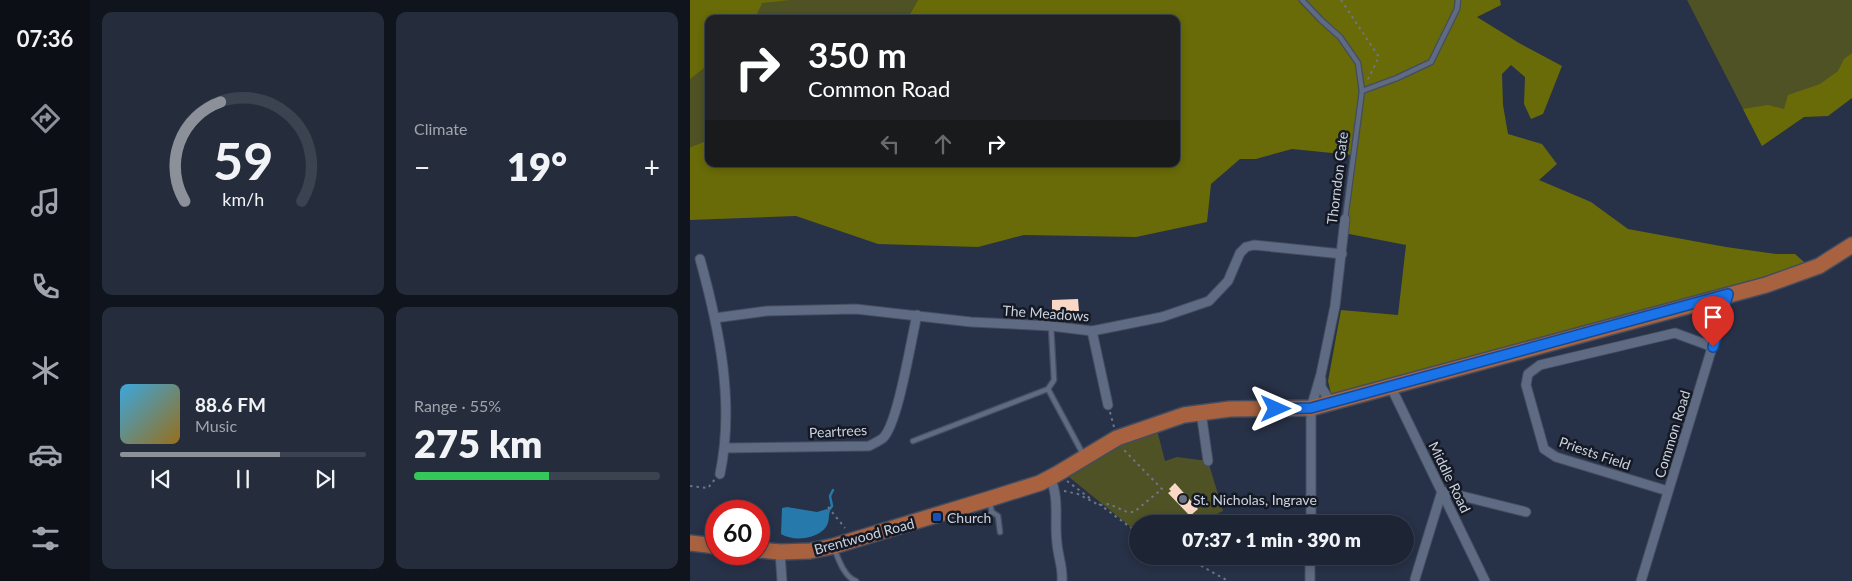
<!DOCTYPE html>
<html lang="en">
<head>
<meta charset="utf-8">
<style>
  :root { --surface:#1d2535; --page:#252d3d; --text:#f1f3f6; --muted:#a0a5ad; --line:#3b4250; --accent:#8c9099 }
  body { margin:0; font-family:Lato,sans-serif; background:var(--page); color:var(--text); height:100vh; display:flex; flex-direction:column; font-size:19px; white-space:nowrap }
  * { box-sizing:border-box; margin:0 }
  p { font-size:16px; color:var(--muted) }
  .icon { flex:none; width:28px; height:28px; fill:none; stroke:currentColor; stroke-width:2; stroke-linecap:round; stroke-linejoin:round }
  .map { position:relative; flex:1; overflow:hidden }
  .details { display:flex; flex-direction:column; gap:12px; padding:12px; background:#10141d; width:600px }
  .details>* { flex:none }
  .hud { position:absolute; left:15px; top:15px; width:475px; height:152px; border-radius:10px; box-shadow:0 2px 8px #0003,0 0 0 1px var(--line); background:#202124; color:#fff; overflow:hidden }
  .speed { position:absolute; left:15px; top:500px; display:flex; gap:10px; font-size:25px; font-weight:700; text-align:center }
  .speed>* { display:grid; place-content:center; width:65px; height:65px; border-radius:50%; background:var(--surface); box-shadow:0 2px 8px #0003,0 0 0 1px var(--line); line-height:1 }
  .speed .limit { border:8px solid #d22; background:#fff; color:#111 }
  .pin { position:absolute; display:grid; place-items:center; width:42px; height:42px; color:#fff; margin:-51px -21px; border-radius:50% 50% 50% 0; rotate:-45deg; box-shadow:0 0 5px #0007 }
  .pin .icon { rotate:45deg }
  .me { position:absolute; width:55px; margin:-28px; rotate:90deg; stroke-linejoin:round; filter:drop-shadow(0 0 4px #0008) }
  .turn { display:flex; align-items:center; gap:18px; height:105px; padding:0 20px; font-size:22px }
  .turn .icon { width:65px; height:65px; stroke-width:2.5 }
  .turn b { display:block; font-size:35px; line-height:42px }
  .lanes { display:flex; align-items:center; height:48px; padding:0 20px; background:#0003; justify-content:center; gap:25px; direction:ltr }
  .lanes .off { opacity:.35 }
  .big { font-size:38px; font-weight:800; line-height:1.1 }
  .details .widget { flex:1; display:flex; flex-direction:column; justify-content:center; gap:8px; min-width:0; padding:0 18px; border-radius:10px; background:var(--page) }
  .details .dial { align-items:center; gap:0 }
  .dial svg { height:130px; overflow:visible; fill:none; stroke:var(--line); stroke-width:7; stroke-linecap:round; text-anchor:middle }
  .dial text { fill:var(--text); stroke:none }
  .song { display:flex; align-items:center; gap:15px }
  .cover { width:60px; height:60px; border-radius:8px; background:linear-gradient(135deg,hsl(200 70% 55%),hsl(40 70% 35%)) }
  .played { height:5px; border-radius:2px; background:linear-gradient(90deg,var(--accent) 65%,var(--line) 65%) }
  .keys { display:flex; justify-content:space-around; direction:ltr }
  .heat { display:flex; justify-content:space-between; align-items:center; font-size:28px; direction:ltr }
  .charge { height:8px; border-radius:4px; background:linear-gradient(90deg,#34c759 55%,var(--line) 0) }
  .details .tiles { flex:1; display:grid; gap:12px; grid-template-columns:repeat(2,1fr) }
  .trip { position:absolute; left:439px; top:515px; width:285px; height:50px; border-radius:25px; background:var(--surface); box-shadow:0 2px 8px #0003,0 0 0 1px var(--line); font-weight:800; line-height:50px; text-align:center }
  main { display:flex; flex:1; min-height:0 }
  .dock { display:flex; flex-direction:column; width:90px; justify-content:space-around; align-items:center; background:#0c0f15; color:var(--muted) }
  .dock .icon { width:35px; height:35px }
  .dock .selected { color:var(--accent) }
  .dock b { font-size:22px; color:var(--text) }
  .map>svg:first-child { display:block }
  .green { fill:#4f5224 }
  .forest { fill:#696b08 }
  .water { fill:#2679ab }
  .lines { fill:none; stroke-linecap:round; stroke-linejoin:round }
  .stream { stroke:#2679ab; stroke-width:2.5 }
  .building { fill:#f9d9c6 }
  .service-casing { stroke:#444d5f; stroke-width:7 }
  .minor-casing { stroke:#444d5f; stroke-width:11 }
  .primary-casing { stroke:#444d5f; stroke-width:18 }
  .path { stroke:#6d7588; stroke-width:2; stroke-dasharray:2.5 4; stroke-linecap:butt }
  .service { stroke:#5f6a83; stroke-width:4.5 }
  .minor { stroke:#5f6a83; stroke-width:9 }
  .primary { stroke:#a96240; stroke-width:15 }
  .route-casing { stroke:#114b97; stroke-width:12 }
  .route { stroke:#1a73e8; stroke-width:9 }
  .worship-dot { fill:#6b7280; stroke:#151923; stroke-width:2 }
  .transit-dot { fill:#1a4fb4; stroke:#151923; stroke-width:2 }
  .labels { text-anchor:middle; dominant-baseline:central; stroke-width:5; stroke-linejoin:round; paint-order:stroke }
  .street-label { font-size:14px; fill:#cbd2e0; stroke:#151923 }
  .poi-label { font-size:14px; fill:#cbd2e0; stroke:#151923; text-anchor:start }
</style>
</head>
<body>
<main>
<nav class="dock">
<b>07:36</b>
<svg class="icon selected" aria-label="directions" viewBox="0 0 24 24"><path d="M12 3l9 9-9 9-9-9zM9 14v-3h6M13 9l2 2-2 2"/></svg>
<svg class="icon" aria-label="music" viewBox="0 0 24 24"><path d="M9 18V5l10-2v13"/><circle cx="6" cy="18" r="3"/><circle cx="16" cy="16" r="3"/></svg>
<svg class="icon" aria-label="phone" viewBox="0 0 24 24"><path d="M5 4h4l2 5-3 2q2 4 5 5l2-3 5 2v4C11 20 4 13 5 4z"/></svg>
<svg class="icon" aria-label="climate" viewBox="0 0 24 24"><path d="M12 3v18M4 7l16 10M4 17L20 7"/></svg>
<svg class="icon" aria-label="car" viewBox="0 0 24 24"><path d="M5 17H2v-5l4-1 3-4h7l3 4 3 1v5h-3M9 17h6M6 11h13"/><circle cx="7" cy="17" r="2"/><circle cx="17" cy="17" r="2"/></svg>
<svg class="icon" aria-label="filters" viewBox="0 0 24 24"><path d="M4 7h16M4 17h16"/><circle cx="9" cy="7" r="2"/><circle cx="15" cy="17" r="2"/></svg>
</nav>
<section class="details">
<div class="tiles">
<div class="widget dial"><svg viewBox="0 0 100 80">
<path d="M14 69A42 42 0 1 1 86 69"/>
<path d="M14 69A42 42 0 0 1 36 8" stroke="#8c9099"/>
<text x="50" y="56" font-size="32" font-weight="700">59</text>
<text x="50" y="72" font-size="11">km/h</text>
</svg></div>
<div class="widget"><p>Climate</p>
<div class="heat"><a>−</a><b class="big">19°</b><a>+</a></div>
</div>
<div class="widget">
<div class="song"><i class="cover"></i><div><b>88.6 FM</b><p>Music</p></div></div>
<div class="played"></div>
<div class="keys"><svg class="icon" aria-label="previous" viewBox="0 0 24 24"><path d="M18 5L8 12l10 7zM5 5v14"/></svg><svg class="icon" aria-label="pause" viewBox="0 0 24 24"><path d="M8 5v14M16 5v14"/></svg><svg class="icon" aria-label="next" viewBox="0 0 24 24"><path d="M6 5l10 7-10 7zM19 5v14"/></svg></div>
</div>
<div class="widget"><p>Range · 55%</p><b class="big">275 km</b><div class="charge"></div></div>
</div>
</section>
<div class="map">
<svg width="1162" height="581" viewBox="0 0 1162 581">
  <rect width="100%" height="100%" fill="#273147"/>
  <!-- green -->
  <g class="green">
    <path d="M0 0H228L217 19H19V140L0 147Z"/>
    <path d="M997 0H1162V83L1072 146Z"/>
    <path d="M467 430 475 461 487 457 518 461 533 511 507 524H448L447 532 379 477 428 446Z"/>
  </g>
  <!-- forest -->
  <g class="forest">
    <path d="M0 0H100L72 3 65 19H19V64L0 79Z"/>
    <path d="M228 0H810L811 5 787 17 829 43 872 66 853 114 841 119 834 104 835 77 821 65 812 74 813 105 818 134 852 144 867 164 849 180 901 202 938 229 1036 247 1086 254H1105L1122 269 643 402 638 381 651 310 708 315 716 245 654 233 662 155 602 149 566 159H550L521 184 517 222 446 237 334 235 288 247 188 244 106 216 0 220V147L19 140V164H486V19H217Z"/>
    <path d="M1162 53V98L1138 116 1114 117 1072 146 1053 109 1078 105 1094 109 1098 95 1130 84 1148 71 1154 59Z"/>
  </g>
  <!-- water -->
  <path class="water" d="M97 507 127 512 137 509 140 511C138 516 140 521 136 527 127 539 104 542 91 534L92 508Z"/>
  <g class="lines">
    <!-- stream -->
    <path class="stream" d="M139 510 142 506 140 496 143 490"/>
  </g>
  <!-- building -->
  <g class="building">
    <path d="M388 299 389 311 362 312V300Z"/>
    <path d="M485 483 508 509 500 516 478 493 481 491 479 489Z"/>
  </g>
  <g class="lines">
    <defs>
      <g id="service">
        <path d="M612 0 631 20 650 37 668 63 672 91 655 219"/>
        <path d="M672 91 707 78 741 62 767 9 768 0"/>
        <path d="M358 389 394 456"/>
        <path d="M982 436 994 439"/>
        <path d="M223 441 358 389 364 380 361 326"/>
        <path d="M299 501 302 512 308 516 310 532"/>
        <path d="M293 520 302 512"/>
        <path d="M144 548C148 558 154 577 166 581"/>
      </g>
      <g id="minor">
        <path d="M10 259C29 328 45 402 30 474"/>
        <path d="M25 318 77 311 166 309 281 322 361 326 402 331 472 317 519 301 538 281 550 253 556 247 564 245 652 254"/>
        <path d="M402 331 418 405"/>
        <path d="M631 379V387L641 403"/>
        <path d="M700 385 795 581"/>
        <path d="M511 412 518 461"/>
        <path d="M35 448 179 446C183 444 189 441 193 438 208 424 221 340 227 315"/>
        <path d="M360 478C370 498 364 521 367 543 368 557 373 567 372 581"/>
        <path d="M978 491 866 457 854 449 836 385 838 374 850 365 985 333 1023 347"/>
        <path d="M621 524V408L631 374 645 306 655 219"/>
        <path d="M90 552 92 581"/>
        <path d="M725 579 752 491 836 512"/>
        <path d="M620 581V556"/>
        <path d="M951 581 1038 295"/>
      </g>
      <g id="primary">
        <path d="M0 543 26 546"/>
        <path d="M69 550 90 552 120 551 144 546 299 499 350 483 367 474 427 438 494 415 540 409 621 408 1076 285 1129 266 1162 245"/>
      </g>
    </defs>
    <!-- service casing -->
    <use href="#service" class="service-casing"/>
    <!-- minor casing -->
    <use href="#minor" class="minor-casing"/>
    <!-- primary casing -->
    <use href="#primary" class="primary-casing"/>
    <!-- path -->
    <g class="path">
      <path d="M651 0 689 57 677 81"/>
      <path d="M420 412 424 427"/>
      <path d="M377 481 401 499"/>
      <path d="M0 486 18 488 25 479"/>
      <path d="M374 491 388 494 409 505 419 504 437 512H444L472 489 432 448"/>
      <path d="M409 504 448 533"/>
      <path d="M138 507 155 528"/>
      <path d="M494 556 538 581"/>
    </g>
    <!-- service -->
    <use href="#service" class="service"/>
    <!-- minor -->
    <use href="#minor" class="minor"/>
    <!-- primary -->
    <use href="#primary" class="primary"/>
  </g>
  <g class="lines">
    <defs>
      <path id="route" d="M586 409 621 408 1038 294 1023 347"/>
    </defs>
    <!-- route casing -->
    <use href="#route" class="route-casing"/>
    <!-- route -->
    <use href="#route" class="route"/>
  </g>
  <!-- markers -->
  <circle class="worship-dot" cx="493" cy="499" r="5"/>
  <rect class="transit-dot" x="242" y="512" width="10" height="10" rx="2.5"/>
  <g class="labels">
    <!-- street labels -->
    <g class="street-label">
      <text transform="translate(647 178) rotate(-83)">Thorndon Gate</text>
      <text transform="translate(356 313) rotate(4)">The Meadows</text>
      <text transform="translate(148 431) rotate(-3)">Peartrees</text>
      <text transform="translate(982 434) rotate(-73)">Common Road</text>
      <text transform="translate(905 453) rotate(19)">Priests Field</text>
      <text transform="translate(760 477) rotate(64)">Middle Road</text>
      <text transform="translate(174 536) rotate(-15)">Brentwood Road</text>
    </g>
    <!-- poi labels -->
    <g class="poi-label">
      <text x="503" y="499">St. Nicholas, Ingrave</text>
      <text x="257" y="517">Church</text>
    </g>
  </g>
</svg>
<div class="speed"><div class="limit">60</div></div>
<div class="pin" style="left:1023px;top:347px;background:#d93025"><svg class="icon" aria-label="arrive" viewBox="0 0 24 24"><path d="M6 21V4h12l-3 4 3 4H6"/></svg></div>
<svg class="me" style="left:586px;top:409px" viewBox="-20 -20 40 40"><path d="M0-17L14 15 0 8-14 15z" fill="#1a73e8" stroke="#fff" stroke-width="4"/></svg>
<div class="trip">07:37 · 1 min · 390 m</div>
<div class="hud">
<div class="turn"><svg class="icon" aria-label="right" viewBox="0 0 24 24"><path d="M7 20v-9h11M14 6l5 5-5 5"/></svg><div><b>350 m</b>Common Road</div></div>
<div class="lanes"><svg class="icon off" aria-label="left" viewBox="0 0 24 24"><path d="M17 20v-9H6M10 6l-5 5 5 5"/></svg><svg class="icon off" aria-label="ahead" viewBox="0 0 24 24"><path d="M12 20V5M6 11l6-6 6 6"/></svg><svg class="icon" aria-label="right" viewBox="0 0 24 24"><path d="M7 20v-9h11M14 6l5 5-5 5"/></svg></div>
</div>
</div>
</main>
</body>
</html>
